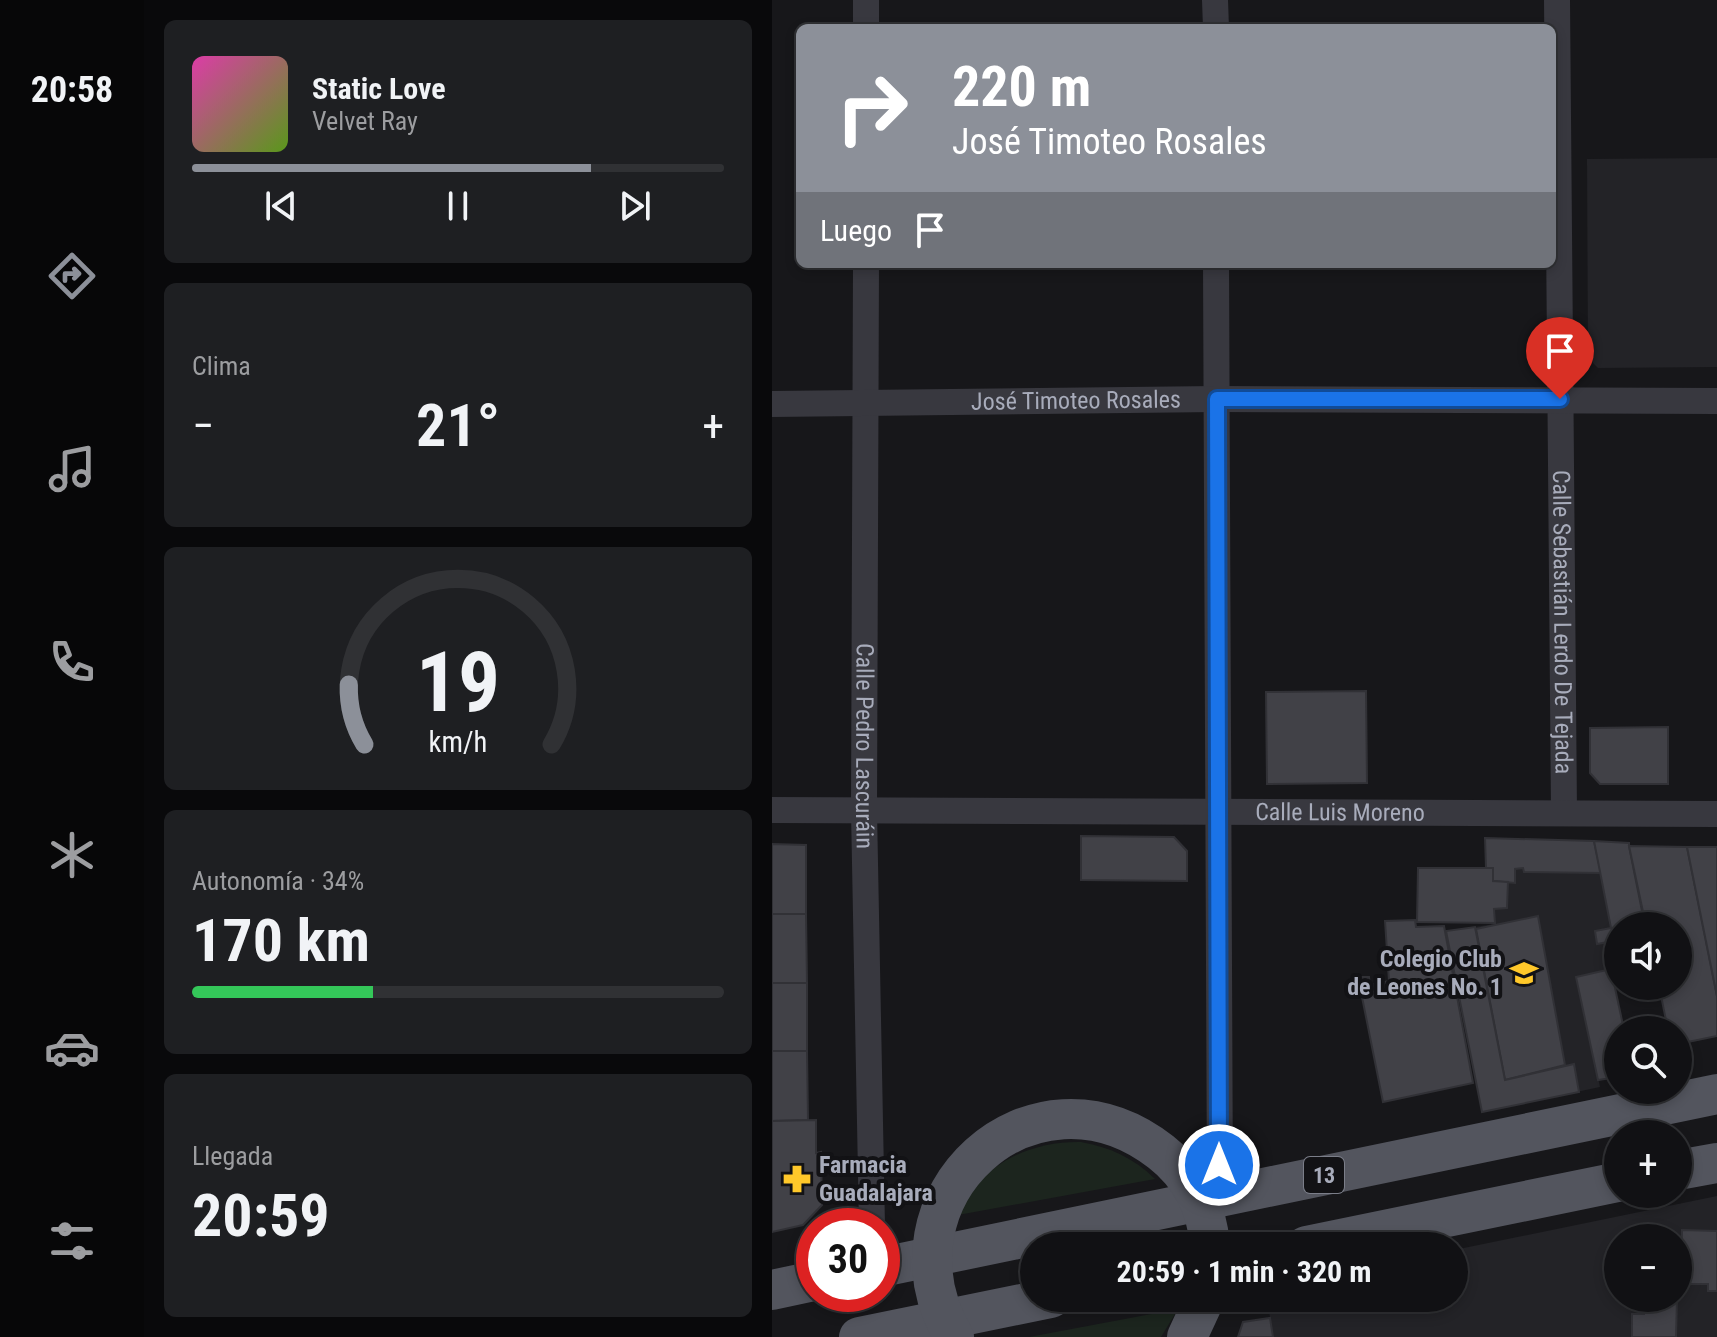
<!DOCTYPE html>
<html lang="es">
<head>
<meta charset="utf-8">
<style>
  :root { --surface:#111114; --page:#1e1f22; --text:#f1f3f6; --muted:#9c9da0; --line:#303134; --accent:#8c9099 }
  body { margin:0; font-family:"Roboto Condensed",sans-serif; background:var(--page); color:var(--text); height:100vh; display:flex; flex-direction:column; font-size:30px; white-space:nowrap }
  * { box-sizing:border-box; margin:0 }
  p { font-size:26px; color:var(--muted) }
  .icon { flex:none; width:44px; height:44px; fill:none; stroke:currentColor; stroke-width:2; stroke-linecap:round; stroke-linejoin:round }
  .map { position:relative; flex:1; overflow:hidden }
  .drawer { display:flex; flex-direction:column; gap:20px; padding:20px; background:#09090b; width:628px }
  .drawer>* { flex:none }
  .top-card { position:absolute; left:24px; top:24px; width:760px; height:244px; border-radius:12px; box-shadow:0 4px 12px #0003,0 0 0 2px var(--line); background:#8c9099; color:#fff; overflow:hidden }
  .fabs { position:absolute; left:832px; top:912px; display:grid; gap:16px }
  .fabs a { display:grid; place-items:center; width:88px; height:88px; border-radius:50%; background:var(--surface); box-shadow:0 4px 12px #0003,0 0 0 2px var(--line); font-size:40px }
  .speed { position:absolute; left:24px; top:1208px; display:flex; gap:16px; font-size:40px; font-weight:700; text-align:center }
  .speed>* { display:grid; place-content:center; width:104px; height:104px; border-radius:50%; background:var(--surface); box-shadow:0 4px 12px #0003,0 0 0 2px var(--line); line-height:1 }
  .speed .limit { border:12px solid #d22; background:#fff; color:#111 }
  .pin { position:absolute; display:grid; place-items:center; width:68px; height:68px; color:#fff; margin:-82px -34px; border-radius:50% 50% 50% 0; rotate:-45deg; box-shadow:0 0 8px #0007 }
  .pin .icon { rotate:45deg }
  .me { position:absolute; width:88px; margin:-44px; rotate:0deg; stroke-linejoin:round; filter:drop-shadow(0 0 6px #0008) }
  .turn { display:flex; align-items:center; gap:28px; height:168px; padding:0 24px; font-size:36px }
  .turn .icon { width:104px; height:104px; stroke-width:2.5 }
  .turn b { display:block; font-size:56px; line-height:68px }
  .then { display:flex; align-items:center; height:76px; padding:0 24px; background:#0003; gap:16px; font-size:30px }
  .big { font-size:60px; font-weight:700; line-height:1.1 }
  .drawer .card { flex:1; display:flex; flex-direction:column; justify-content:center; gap:12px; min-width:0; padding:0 28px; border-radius:12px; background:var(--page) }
  .drawer .dial { align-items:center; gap:0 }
  .dial svg { height:208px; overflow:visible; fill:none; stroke:var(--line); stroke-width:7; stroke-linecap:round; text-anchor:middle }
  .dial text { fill:var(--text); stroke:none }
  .song { display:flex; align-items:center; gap:24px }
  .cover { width:96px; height:96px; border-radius:12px; background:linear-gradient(135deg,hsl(320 70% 55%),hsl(90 70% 35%)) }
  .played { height:8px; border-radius:4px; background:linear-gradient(90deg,var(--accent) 75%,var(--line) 75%) }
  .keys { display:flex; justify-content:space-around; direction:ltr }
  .heat { display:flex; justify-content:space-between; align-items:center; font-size:44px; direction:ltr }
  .charge { height:12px; border-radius:6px; background:linear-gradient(90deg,#34c759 34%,var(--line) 0) }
  .trip { position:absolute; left:248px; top:1232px; width:448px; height:80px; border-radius:40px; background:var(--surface); box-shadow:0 4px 12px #0003,0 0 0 2px var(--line); font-weight:700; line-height:80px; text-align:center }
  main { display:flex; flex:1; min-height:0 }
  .tab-bar { display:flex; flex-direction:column; width:144px; justify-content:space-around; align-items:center; background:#070708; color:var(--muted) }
  .tab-bar .icon { width:56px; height:56px }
  .tab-bar .selected { color:var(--accent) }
  .tab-bar b { font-size:36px; color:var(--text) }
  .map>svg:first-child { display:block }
  .built { fill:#232327; fill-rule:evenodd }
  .green { fill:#1c251e }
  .building { fill:#414147; stroke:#313136; stroke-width:2 }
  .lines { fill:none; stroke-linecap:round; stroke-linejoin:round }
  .minor { stroke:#38383f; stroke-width:26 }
  .primary { stroke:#53555e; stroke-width:40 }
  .route-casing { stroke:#114b97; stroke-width:20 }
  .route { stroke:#1a73e8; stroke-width:14 }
  .labels { text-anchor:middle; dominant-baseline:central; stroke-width:8; stroke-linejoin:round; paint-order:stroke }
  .shield { fill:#121215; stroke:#7b7e89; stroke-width:2 }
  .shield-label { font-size:22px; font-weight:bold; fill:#a8acbb }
  .street-label { font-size:24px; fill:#a8acbb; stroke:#121215 }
  .poi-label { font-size:24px; font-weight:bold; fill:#a8acbb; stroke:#121215; text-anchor:end }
</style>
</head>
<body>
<main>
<nav class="tab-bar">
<b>20:58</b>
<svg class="icon selected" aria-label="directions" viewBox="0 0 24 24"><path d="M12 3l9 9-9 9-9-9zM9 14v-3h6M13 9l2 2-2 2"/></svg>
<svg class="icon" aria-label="music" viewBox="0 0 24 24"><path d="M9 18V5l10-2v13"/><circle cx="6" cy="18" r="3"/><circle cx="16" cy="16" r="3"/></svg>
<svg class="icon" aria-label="phone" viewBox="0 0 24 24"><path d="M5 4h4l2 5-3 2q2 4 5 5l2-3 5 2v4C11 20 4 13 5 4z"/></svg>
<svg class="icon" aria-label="climate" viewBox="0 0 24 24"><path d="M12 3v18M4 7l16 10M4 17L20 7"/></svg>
<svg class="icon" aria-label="car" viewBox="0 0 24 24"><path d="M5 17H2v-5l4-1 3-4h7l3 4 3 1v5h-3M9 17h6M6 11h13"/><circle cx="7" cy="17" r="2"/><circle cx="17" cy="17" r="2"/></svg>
<svg class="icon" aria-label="filters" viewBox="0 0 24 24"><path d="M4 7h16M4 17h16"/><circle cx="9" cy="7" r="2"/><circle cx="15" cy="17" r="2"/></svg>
</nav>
<section class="drawer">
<div class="card">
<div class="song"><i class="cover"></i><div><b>Static Love</b><p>Velvet Ray</p></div></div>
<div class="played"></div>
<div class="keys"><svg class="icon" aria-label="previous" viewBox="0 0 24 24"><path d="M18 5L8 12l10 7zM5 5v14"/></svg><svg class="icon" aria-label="pause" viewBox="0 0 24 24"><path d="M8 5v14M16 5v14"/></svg><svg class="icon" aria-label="next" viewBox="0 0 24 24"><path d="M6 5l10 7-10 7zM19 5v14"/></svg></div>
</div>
<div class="card"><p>Clima</p>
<div class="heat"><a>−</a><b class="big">21°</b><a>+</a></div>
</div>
<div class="card dial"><svg viewBox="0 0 100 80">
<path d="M14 69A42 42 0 1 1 86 69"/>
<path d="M14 69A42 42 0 0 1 8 46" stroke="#8c9099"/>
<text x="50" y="56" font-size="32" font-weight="700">19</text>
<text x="50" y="72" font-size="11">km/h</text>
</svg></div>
<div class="card"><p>Autonomía · 34%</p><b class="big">170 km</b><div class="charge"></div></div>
<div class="card"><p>Llegada</p><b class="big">20:59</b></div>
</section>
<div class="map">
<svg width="945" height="1337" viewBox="0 0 945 1337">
  <rect width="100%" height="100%" fill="#17171a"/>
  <!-- built -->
  <g class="built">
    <path d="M945 158V367L826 368 816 358 815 159Z"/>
    <path d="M713 838 857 843 873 926H846V968L805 977 828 1087 710 1112 674 931 723 924 722 909 735 908 736 882 714 868Z"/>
    <path d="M945 1196V1337H501L495 1298H682V1250ZM846 1238H906V1298H846Z"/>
  </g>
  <!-- green -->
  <g class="green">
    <path d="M309 1142C337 1147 362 1158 383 1179L186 1215C207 1165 257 1141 309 1142Z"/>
    <path d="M406 1309 389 1337H257Z"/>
  </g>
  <!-- building -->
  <g class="building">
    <path d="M594 691 595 783 495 784 494 692Z"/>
    <path d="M896 727V784H828L818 773V728Z"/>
    <path d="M309 836 402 837 415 851V881L309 880Z"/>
    <path d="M713 838 822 841 829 873 752 872 751 868 743 869V883L721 881V868H714Z"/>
    <path d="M822 841 857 843V846L873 926H846V959L842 941 825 944 823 931 839 928Z"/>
    <path d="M0 844 34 845V914H0Z"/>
    <path d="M857 846 915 847 945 996V1036L906 1044V1030H896L887 986H906V926H874Z"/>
    <path d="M915 847H945V996Z"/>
    <path d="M646 868H721V881L736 882 735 908 722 909 723 923 645 922Z"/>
    <path d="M0 914H34L35 983H0Z"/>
    <path d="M766 916 793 1065 733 1080 704 929Z"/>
    <path d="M643 920 644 927 672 926 701 1083 611 1102 586 977H597L598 985 617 981 613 921Z"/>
    <path d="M703 927 733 1080 802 1064 807 1092 710 1112 674 931Z"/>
    <path d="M839 969 852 1030H846V1077L826 1080 804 977Z"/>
    <rect x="0" y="983" width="35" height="68"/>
    <path d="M0 1051H35L36 1120 0 1121Z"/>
    <path d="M44 1120V1153L49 1152 50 1205 31 1225 0 1232V1121Z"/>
    <path d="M910 1230 945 1231V1291H936V1284H909Z"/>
    <path d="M906 1241H910L909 1282H906Z"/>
    <path d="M872 1298H905L904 1337H860V1314H872Z"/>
    <path d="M498 1318 501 1337H466L471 1322Z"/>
  </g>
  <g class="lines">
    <!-- minor -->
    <g class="minor">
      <path d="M443 0 444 28"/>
      <path id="s1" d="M785 0 792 813"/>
      <path d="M94 28V0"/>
      <path id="s2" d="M94 264 92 811 100 1226"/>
      <path d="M444 264 448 1197"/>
      <path id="s3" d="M0 404 445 399 945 401"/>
      <path id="s4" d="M0 810 945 814"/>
    </g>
    <!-- primary -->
    <g class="primary">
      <path d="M906 1170 945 1163"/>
      <path d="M534 1246 846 1182"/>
      <path d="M110 1267 945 1094"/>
      <path d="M0 1290 42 1281"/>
      <path d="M87 1337 279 1298"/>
      <path d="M182 1337C101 1198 261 1052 389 1152 420 1176 435 1208 438 1246"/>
      <path d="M415 1337 433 1298"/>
    </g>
  </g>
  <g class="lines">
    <defs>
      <path id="route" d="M447 1165 445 399H788"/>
    </defs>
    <!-- route casing -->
    <use href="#route" class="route-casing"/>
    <!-- route -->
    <use href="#route" class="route"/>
  </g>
  <!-- icons -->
  <defs>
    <symbol id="school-bare" viewBox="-9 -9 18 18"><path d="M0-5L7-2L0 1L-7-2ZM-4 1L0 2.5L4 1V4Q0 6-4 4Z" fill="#ffc82a" stroke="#121215" stroke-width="2.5" paint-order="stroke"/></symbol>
    <symbol id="pharmacy-bare" viewBox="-9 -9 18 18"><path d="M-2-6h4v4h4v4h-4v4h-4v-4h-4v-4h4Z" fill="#ffc82a" stroke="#121215" stroke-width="2.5" paint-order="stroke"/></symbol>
  </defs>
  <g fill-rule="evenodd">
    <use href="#school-bare" x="732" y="953" width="40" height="40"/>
    <use href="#pharmacy-bare" x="5" y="1159" width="40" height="40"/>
  </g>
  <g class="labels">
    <!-- shield labels -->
    <rect class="shield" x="532" y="1157" width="40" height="36" rx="6"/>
    <g class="shield-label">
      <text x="552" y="1175">13</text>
    </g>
    <!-- street labels -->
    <g class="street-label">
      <text stroke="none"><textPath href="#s3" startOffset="304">José Timoteo Rosales</textPath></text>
      <text stroke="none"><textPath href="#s1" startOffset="622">Calle Sebastián Lerdo De Tejada</textPath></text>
      <text stroke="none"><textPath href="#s2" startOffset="482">Calle Pedro Lascuráin</textPath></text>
      <text stroke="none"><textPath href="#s4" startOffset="568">Calle Luis Moreno</textPath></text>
    </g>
    <!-- poi labels -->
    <g class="poi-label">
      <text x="730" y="959">Colegio Club<tspan x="730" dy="28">de Leones No. 1</tspan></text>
      <text x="47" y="1165" text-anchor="start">Farmacia<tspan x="47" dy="28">Guadalajara</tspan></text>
    </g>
  </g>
</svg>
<div class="fabs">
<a><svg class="icon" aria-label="sound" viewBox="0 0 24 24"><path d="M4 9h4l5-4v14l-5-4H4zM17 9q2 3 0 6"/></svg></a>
<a><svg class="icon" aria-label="search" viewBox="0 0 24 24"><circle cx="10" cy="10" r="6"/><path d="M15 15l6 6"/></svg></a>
<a>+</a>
<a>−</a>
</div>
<div class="speed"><div class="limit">30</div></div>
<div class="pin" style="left:788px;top:399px;background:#d93025"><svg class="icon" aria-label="arrive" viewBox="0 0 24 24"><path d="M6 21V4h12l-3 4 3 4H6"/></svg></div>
<svg class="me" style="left:447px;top:1165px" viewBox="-20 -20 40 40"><circle r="17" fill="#1a73e8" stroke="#fff" stroke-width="3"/><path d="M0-11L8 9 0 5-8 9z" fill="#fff"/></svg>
<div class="trip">20:59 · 1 min · 320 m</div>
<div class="top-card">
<div class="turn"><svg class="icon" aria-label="right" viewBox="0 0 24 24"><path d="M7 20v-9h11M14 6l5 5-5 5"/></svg><div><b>220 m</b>José Timoteo Rosales</div></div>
<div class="then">Luego<svg class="icon" aria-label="arrive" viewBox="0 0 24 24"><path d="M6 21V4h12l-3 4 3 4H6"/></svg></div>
</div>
</div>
</main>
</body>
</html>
